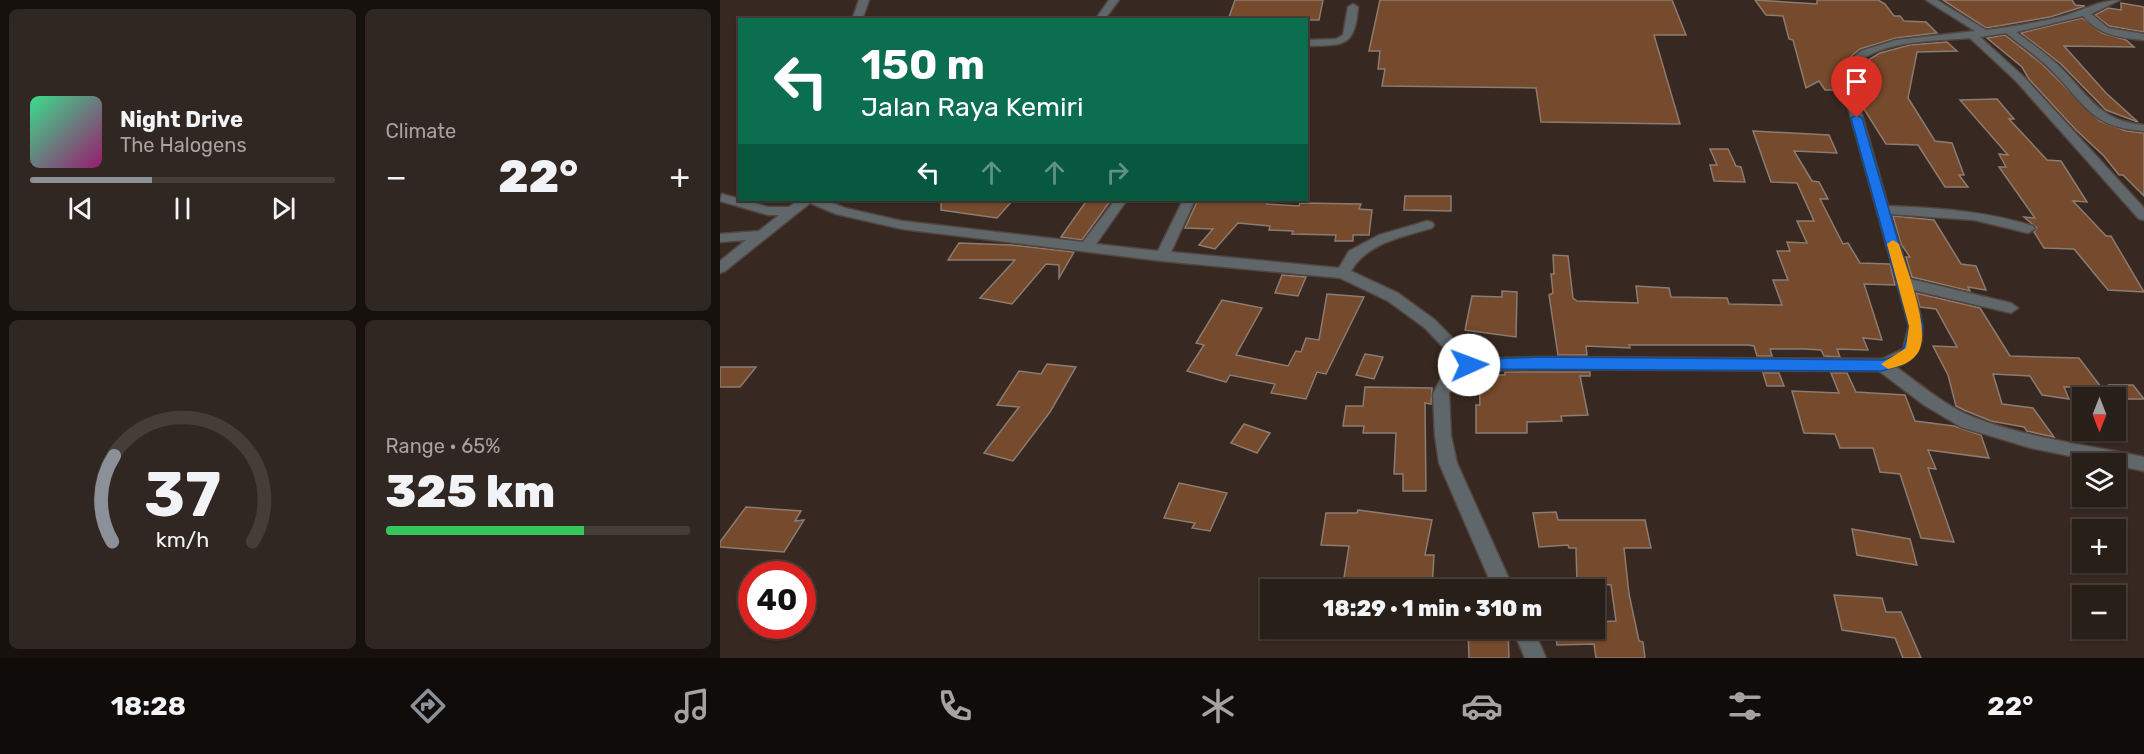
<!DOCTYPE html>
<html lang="en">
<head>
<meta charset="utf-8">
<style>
  :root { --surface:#291f19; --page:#312722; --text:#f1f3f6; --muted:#a5a2a2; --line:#453d38; --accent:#8c9099 }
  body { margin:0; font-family:Rubik,sans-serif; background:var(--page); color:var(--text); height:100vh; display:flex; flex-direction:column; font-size:22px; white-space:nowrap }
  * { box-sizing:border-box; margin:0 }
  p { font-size:20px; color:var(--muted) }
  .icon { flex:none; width:33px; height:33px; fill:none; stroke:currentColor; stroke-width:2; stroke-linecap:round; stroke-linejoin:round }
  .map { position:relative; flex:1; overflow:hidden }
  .details { display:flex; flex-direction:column; gap:9px; padding:9px; background:#17110e; width:720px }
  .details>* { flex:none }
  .hud { position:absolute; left:18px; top:18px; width:570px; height:183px; border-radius:0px; box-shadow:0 2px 4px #0004,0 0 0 2px var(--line); background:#0b6e4f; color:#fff; overflow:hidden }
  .needle { width:39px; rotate:180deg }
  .fabs { position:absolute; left:1352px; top:387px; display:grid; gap:12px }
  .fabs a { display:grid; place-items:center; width:54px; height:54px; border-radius:0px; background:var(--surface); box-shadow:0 2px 4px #0004,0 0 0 2px var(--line); font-size:30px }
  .speed { position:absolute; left:18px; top:561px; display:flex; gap:12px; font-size:30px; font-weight:700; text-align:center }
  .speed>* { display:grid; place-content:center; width:78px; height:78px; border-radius:50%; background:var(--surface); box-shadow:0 2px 4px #0004,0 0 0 2px var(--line); line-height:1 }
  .speed .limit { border:9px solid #d22; background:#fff; color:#111 }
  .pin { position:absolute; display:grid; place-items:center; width:51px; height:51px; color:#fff; margin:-62px -26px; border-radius:50% 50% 50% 0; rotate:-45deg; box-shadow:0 0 6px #0007 }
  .pin .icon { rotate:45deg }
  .me { position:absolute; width:66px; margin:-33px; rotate:88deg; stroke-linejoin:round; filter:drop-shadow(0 0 4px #0008) }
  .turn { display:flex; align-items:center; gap:21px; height:126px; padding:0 24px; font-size:27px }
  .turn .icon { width:78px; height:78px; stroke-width:2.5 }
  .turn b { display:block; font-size:42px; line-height:51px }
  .lanes { display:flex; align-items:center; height:57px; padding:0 24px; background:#0003; justify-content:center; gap:30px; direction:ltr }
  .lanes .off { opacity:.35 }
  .big { font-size:45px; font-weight:800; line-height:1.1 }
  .details .tile { flex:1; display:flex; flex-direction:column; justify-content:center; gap:9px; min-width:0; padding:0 21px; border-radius:9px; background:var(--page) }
  .details .dial { align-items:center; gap:0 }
  .dial svg { height:156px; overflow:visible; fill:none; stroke:var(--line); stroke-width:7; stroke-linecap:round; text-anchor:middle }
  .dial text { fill:var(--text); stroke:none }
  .song { display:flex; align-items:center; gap:18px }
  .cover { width:72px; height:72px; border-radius:9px; background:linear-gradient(135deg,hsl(150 70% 55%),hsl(320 70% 35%)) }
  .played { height:6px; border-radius:3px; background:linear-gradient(90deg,var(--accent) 40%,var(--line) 40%) }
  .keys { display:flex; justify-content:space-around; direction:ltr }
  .heat { display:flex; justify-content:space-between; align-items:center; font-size:33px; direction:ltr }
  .charge { height:9px; border-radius:4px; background:linear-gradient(90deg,#34c759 65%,var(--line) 0) }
  .details .tiles { flex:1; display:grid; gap:9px; grid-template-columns:repeat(2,1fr) }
  .trip { position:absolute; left:540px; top:579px; width:345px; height:60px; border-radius:0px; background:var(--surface); box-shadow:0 2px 4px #0004,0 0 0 2px var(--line); font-weight:800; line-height:60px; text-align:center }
  .tab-bar { display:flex; height:96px; justify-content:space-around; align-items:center; background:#100c0a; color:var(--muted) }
  .tab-bar .icon { width:42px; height:42px }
  .tab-bar .current { color:var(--accent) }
  .tab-bar b { font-size:27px; color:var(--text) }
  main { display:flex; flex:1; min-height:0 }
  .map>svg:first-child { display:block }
  .building { fill:#764a2c; stroke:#8c7b71; stroke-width:1.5 }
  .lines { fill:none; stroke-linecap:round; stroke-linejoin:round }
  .minor-casing { stroke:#53453e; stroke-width:3 }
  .minor { fill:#5f676b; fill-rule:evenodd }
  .route { fill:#1a73e8; stroke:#114b97; stroke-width:1.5 }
  .slow { fill:#f59e0b }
</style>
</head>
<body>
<main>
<section class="details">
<div class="tiles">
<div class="tile">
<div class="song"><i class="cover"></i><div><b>Night Drive</b><p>The Halogens</p></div></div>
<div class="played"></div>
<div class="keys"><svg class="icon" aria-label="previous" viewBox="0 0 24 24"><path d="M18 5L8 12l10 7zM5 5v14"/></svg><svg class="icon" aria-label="pause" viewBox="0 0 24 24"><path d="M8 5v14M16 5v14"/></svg><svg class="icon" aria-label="next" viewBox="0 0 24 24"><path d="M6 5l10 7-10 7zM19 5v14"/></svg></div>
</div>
<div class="tile"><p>Climate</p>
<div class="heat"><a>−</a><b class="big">22°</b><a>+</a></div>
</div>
<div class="tile dial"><svg viewBox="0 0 100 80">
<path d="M14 69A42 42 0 1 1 86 69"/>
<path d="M14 69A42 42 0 0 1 15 25" stroke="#8c9099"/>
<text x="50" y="56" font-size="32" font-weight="700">37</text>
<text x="50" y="72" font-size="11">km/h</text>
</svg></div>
<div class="tile"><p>Range · 65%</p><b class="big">325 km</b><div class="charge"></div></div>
</div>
</section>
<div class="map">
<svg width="1424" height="658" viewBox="0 0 1424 658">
  <rect width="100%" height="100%" fill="#372921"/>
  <!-- building -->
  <g class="building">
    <path d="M515 0H603L599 20H508Z"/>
    <path d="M660 0H952L966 35H934L960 124 821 122 816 88 662 86 665 69H658L660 51H649Z"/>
    <path d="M1035 0 1097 4V0H1158L1165 4 1174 16H1180L1184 21 1206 22 1217 33 1176 38 1140 49 1127 60 1121 71 1122 90H1105L1099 81 1086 88 1073 40 1069 39 1063 16 1046 15Z"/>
    <path d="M1223 0H1352L1355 5 1365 6 1330 17 1266 28Z"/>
    <path d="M1401 3 1424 7V32L1389 26 1375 15 1388 8 1401 10Z"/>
    <path d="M1362 18 1382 33 1406 40 1414 47 1344 46 1386 93 1418 122 1386 110 1341 64 1301 33Z"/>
    <path d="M1285 35 1321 63 1380 121 1406 131 1424 133V196L1403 175H1399L1384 156 1356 130 1309 79 1302 67 1267 38Z"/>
    <path d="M1227 42 1237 51 1197 52 1188 98 1215 141 1232 143 1244 175H1239L1248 187H1225L1198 145 1166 144 1142 106 1135 83 1138 66 1160 53 1190 45Z"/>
    <path d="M1277 99 1294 119H1289L1327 160 1341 161 1367 202 1353 201 1386 236H1391L1424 292 1388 290 1354 249 1324 248 1314 232 1317 228 1304 217 1315 218 1279 167H1286L1279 154 1288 155 1240 100Z"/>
    <path d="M1033 131 1109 135 1117 153 1074 151 1092 181 1099 182 1108 199H1100L1123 244 1128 243 1140 263 1170 264 1175 285 1144 284 1162 340 1143 338 1148 350 1117 349 1120 357 1104 356 1101 350 1085 349H1050L1052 356H1037L1034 346 1028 345H909L910 348 866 346 867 355H838L829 295 833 293 831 274H834L833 255 848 256 853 298 857 301 918 303 916 286 949 288 951 297 1007 298 1009 304 1062 305 1053 280H1068L1057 251H1070L1067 242 1087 243 1077 221H1094L1077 183 1051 182Z"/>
    <path d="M990 149H1008L1016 166 1021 167 1025 182 994 181 990 165H997Z"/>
    <path d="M685 196H731V211L684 210Z"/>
    <path d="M221 200H293L277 218 221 210Z"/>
    <path d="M367 200H391L362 240 341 237Z"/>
    <path d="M478 200H548L547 204 579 206 580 203 641 204 639 209 652 210 649 235H633V241H615L616 235 572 234 573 231 549 230 550 226 518 223 495 249 479 245 493 229 465 228Z"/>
    <path d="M1173 216 1214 220 1241 264 1256 266 1266 290 1248 287 1250 291 1192 277 1186 257H1190L1181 244Z"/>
    <path d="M239 243 291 245 354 252 339 278V265L326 264 292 304 260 298 295 260H228Z"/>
    <path d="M562 275 586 277 578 296 555 293Z"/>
    <path d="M782 291 797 292 796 337 745 330 752 296 782 297Z"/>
    <path d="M1196 293 1260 308 1290 356 1359 358 1381 387H1344L1349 399 1322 395 1310 376 1273 374 1282 404 1313 408 1334 437 1307 431 1304 427 1271 421 1244 410 1236 406 1228 375 1213 346 1237 347 1216 309 1200 307Z"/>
    <path d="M607 294 644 297 606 374 597 372 586 399 551 393 555 384 510 375 506 382 467 371 484 345 476 343 502 300 542 308 516 355 568 366 576 351 581 352 586 338 599 340Z"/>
    <path d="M645 354 663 357 654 379 636 375Z"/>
    <path d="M327 364 356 367 330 412 293 461 264 453 299 407 277 405 299 371 321 374Z"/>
    <path d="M0 367H36L20 387H0Z"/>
    <path d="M785 372H870V376H860L868 415 841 416 842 421 807 422V433H756V405H760L759 375H785Z"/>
    <path d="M1043 373H1059L1064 386H1047Z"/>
    <path d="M1111 373H1127L1136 392 1185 395 1195 421 1234 426 1261 435 1269 458 1208 450 1216 469 1208 468 1234 542 1201 538 1180 474 1160 472 1153 448H1120L1115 434 1084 433 1072 391 1119 393Z"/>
    <path d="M1389 385H1413L1424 399H1400Z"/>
    <path d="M645 387 712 388 711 404 705 403 706 491H683V474H674L676 433H643L644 426H623L626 406H643Z"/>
    <path d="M524 424 550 433 537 453 511 443Z"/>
    <path d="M459 483 507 493 490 531 472 528 475 523 444 518Z"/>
    <path d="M26 507 81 511 75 521 84 520 64 552 0 547V542Z"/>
    <path d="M638 510 712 520 705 555H714L712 590H622L629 546 601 545 606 513H637Z"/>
    <path d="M836 512 838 520H925L931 548H904L909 594 919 641 923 642 925 658H876L874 644 837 645 835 628H874V622L896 621 891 585 857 582 856 548H849L848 545 819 547 813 513Z"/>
    <path d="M1132 529 1190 539 1197 565 1137 555Z"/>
    <path d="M1114 595 1162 598 1166 612H1181L1201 658H1183L1175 638 1122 630Z"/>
    <path d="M748 628H788L789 658H749Z"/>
  </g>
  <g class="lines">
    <defs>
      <g id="minor">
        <path d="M139 0H149L142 20H132Z"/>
        <path d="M389 0H399L384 20H375Z"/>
        <path d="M1206 0H1217L1266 30C1290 27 1315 23 1340 17 1360 12 1379 0 1400 0L1371 14 1388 28 1424 34V40C1400 38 1379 35 1363 16L1296 32C1311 43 1326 54 1339 66 1369 95 1378 121 1424 125V131C1371 127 1367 106 1333 72 1319 57 1302 46 1286 33L1260 37 1304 77 1424 208V220L1419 219 1296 81 1250 38C1218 41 1159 40 1136 65L1133 83 1168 206C1218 208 1265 211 1313 226L1315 229 1308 233 1254 220 1170 214 1190 279 1291 303 1298 308 1291 313 1193 290C1202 319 1214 353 1176 367 1200 384 1225 406 1253 417 1307 438 1368 445 1424 457V471L1311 448 1241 427 1204 405 1159 371 819 369 752 371 734 384 729 394 731 436 737 463 794 590H774L719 463 715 436 713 394 722 376 739 364 705 328 668 301 620 278 442 261 182 229 116 214 90 203 5 271 0 273V261L26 240 0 242V234L39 231 59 215H48L0 201 2 194 48 207H69L79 200H105L125 208 182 221 363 242 395 200H407L376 244 438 251 463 200H475L451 252 619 268 629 251 659 235 707 221 712 222 714 225 712 228C682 237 647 243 631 271L678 293 715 320 753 359 819 357 1162 359 1183 349 1189 326 1125 96 1123 72 1128 62 1141 51 1176 40 1255 31Z"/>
        <path d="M633 4 638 7C635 48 623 45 586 46V40L616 39 623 35 628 7Z"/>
        <path d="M792 628H813L826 658H805Z"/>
      </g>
    </defs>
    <!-- minor casing -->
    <use href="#minor" class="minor-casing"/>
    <!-- minor -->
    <use href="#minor" class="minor"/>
  </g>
  <!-- route -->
  <path class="route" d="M1137 115 1142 118 1203 326C1198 358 1194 362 1162 371L744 369V361L749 360 819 357 1162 360C1186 354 1185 348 1189 326L1131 118Z"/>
  <!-- slow -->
  <path class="slow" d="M1173 240 1179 244C1186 268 1213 333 1197 354 1189 364 1180 366 1168 369L1161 364 1186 348 1189 326 1167 244Z"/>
</svg>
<div class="fabs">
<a><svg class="needle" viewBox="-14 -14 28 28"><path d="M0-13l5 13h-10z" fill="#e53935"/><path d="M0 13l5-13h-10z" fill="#a5a2a2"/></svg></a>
<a><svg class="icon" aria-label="layers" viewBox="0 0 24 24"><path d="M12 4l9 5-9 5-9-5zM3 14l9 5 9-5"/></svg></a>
<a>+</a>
<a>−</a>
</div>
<div class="speed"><div class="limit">40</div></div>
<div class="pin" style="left:1137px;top:118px;background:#d93025"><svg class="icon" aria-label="arrive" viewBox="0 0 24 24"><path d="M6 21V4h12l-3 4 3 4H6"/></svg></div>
<svg class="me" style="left:749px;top:365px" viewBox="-20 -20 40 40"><circle r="19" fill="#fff"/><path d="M0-13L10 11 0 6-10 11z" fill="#1a73e8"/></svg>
<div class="trip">18:29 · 1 min · 310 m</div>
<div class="hud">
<div class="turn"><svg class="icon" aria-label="left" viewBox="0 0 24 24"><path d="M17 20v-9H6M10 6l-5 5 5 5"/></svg><div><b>150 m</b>Jalan Raya Kemiri</div></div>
<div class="lanes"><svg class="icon" aria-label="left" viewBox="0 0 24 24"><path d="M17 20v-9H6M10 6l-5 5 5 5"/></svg><svg class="icon off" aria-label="ahead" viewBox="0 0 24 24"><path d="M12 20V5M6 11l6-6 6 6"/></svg><svg class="icon off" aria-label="ahead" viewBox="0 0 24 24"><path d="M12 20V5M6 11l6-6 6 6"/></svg><svg class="icon off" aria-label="right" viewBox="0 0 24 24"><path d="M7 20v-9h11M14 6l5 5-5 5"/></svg></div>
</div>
</div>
</main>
<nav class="tab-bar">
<b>18:28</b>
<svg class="icon current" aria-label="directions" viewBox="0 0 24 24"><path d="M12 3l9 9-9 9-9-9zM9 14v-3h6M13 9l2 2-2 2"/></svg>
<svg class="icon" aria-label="music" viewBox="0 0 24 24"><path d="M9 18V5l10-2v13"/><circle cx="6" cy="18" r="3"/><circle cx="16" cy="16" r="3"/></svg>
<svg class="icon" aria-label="phone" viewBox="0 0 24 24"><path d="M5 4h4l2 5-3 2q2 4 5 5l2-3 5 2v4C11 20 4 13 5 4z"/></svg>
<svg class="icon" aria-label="climate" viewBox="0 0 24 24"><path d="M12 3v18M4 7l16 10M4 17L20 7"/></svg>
<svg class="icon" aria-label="car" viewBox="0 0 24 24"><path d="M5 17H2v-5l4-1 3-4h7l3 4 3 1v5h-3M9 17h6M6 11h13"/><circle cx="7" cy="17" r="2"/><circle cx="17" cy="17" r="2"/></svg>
<svg class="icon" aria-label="filters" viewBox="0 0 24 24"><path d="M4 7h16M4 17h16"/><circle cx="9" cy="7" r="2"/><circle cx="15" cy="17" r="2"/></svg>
<b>22°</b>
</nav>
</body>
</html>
